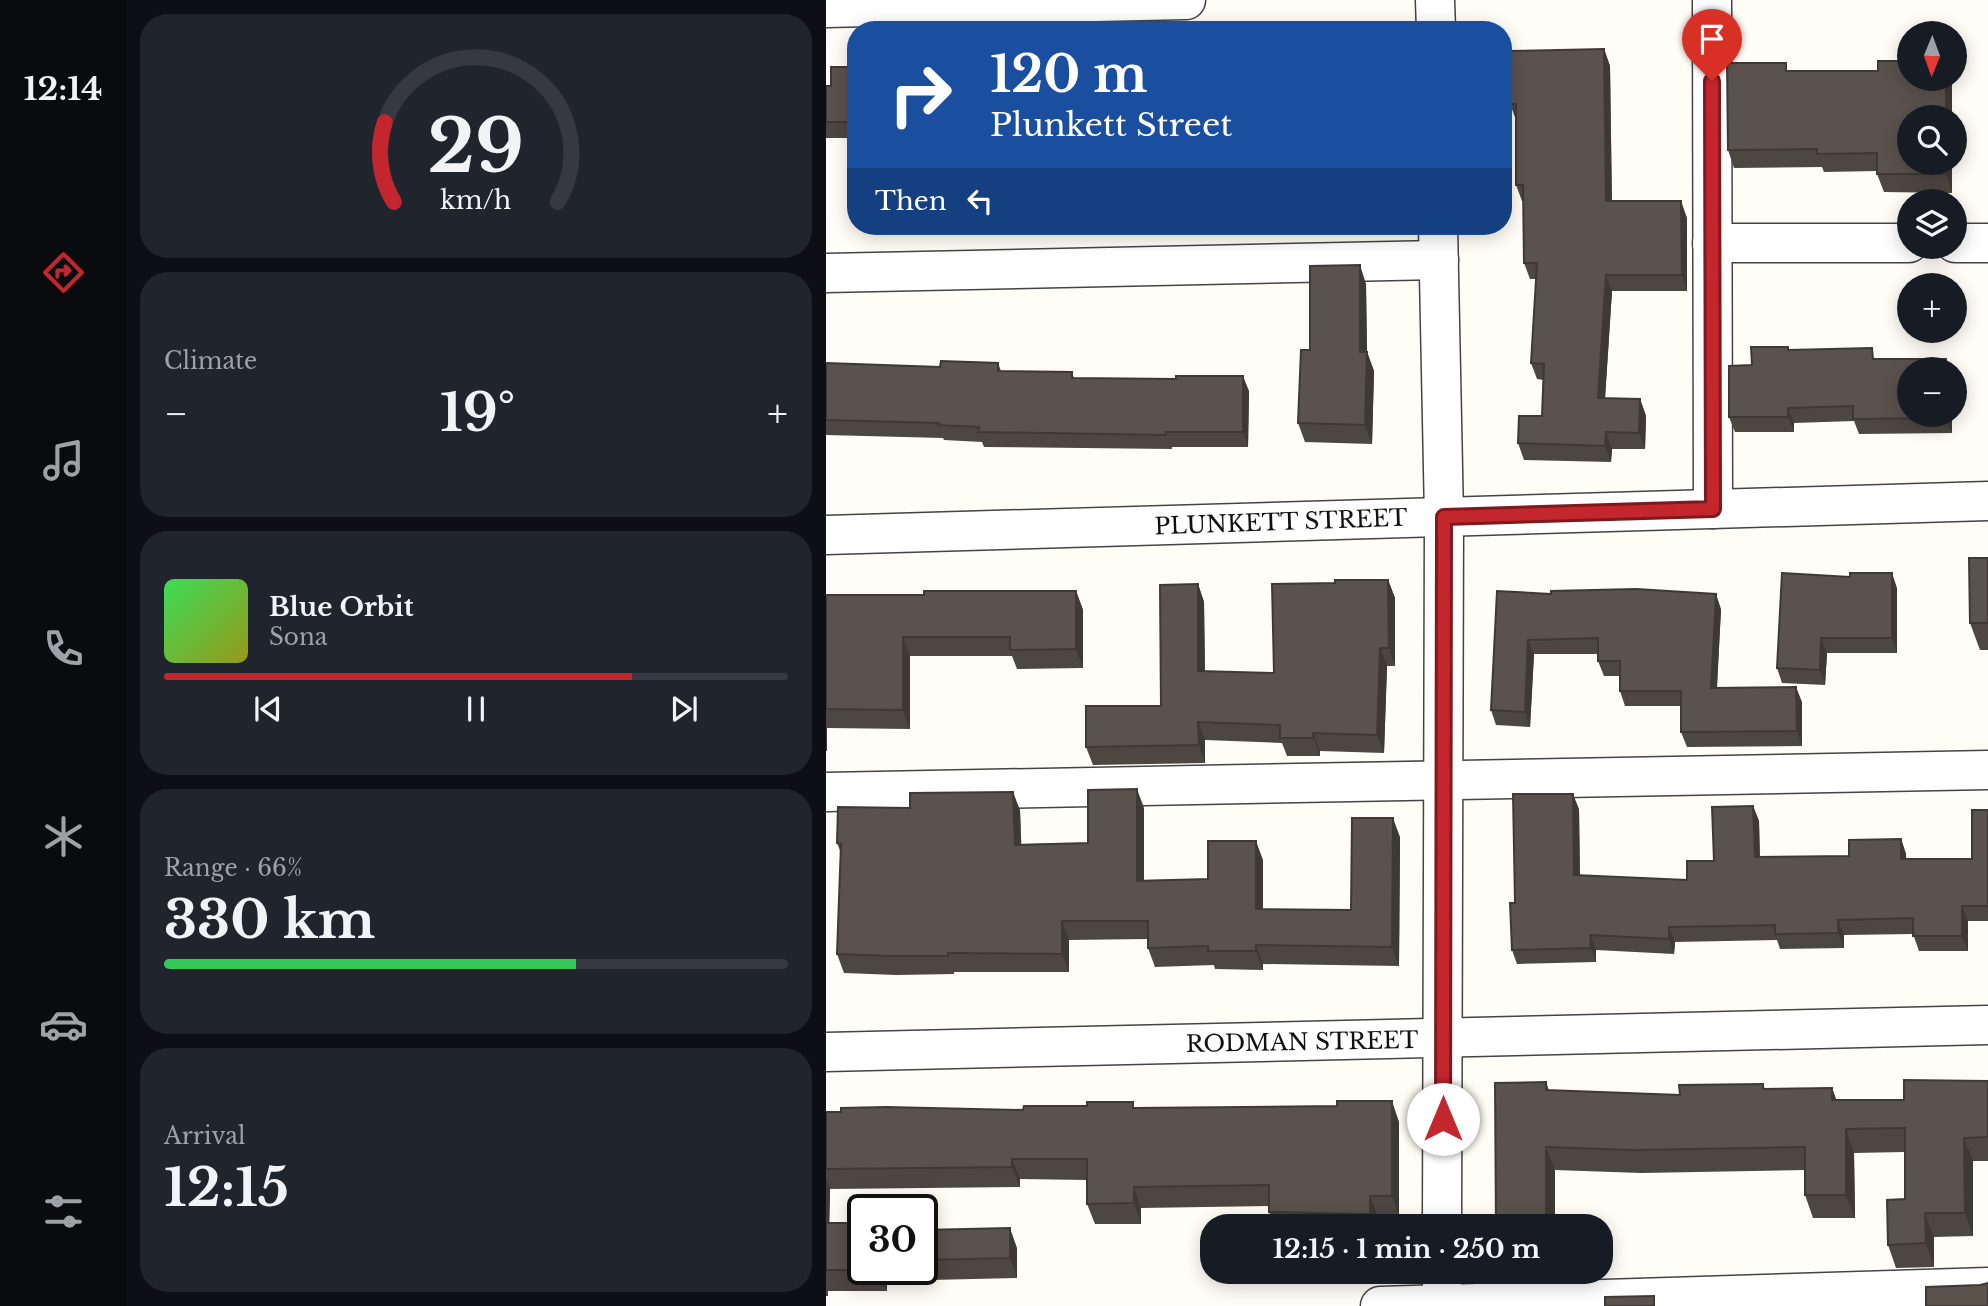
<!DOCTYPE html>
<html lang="en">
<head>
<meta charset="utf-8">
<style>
  :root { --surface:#171b24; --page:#20242c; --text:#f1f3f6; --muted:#9ea1a6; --line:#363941; --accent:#c4262e }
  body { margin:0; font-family:"Libre Baskerville",serif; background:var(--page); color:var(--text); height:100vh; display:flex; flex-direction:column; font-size:26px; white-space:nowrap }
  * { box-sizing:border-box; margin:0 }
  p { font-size:23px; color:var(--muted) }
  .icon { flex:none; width:38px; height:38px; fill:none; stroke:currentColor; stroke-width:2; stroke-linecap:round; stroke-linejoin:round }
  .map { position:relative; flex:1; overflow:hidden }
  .details { display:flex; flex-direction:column; gap:14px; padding:14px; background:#0d0f14; width:700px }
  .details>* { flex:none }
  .guide { position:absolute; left:21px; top:21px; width:665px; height:214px; border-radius:28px; box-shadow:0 4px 18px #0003; background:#1a4fa0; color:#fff; overflow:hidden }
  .needle { width:46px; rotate:181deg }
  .buttons { position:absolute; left:1071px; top:21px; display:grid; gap:14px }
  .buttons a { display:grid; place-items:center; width:70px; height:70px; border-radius:50%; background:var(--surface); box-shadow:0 4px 18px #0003; font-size:35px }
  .speed { position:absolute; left:21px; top:1194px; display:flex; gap:14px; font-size:35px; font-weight:700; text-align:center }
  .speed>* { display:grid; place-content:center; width:91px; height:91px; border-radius:50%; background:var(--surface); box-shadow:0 4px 18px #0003; line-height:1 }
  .speed .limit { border:4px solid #111; border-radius:10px; background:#fff; color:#111 }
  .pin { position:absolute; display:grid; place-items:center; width:60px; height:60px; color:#fff; margin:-72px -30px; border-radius:50% 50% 50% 0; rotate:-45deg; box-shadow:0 0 7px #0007 }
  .pin .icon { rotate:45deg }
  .me { position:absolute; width:77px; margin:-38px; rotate:0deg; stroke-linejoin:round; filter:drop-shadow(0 0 5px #0008) }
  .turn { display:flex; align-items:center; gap:24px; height:147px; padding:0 28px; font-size:32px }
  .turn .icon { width:91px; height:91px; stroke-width:2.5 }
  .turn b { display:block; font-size:49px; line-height:60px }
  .then { display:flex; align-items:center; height:66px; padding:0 28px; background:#0003; gap:14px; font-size:26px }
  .big { font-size:52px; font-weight:700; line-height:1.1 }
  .details .tile { flex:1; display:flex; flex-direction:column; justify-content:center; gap:10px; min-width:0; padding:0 24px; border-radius:28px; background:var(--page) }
  .details .dial { align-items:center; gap:0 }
  .dial svg { height:182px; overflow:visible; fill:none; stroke:var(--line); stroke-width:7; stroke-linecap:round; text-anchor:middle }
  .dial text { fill:var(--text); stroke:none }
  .song { display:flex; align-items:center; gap:21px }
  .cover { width:84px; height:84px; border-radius:10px; background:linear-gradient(135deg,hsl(130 70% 55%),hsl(60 70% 35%)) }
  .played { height:7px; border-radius:4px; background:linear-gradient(90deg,var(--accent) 75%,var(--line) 75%) }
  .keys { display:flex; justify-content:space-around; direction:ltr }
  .heat { display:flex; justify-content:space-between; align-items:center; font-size:38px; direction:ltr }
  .charge { height:10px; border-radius:5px; background:linear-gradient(90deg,#34c759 66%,var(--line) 0) }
  .trip { position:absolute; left:374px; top:1214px; width:413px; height:70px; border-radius:28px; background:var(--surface); box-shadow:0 4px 18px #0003; font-weight:700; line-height:70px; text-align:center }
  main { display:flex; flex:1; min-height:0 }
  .menu { display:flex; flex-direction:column; width:126px; justify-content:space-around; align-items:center; background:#090b0e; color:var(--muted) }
  .menu .icon { width:49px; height:49px }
  .menu .on { color:var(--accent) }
  .menu b { font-size:32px; color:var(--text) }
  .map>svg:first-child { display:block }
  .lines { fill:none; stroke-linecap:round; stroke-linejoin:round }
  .minor-casing { stroke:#444; stroke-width:41 }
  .minor { stroke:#fff; stroke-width:38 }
  .wall { fill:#4d4742 }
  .shaded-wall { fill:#3f3936 }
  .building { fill:#5a524d; stroke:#3f3936; stroke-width:2 }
  .route-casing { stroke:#7f191e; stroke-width:18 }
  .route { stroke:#c4262e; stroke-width:12 }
  .labels { text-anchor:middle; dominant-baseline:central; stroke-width:7; stroke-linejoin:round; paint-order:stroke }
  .street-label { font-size:23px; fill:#111; stroke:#fff }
</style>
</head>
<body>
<main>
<nav class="menu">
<b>12:14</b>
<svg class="icon on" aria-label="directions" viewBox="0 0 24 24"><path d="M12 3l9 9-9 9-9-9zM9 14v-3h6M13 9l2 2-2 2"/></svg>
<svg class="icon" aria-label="music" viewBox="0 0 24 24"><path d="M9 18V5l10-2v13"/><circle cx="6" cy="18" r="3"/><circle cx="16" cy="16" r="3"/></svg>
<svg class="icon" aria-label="phone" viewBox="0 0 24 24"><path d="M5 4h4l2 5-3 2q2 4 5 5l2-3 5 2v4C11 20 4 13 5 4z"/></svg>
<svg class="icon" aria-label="climate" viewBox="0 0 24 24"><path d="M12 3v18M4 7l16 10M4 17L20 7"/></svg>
<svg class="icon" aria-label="car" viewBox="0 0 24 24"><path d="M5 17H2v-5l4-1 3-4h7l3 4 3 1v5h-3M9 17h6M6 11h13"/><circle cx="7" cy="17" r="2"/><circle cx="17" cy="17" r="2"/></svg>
<svg class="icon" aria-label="filters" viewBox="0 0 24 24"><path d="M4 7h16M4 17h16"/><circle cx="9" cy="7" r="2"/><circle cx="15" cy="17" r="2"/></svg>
</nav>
<section class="details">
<div class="tile dial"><svg viewBox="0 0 100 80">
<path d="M14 69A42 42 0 1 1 86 69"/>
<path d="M14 69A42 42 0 0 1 10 34" stroke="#c4262e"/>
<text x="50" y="56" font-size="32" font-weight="700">29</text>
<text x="50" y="72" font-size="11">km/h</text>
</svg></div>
<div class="tile"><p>Climate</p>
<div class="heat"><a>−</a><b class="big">19°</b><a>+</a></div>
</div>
<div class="tile">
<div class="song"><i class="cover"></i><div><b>Blue Orbit</b><p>Sona</p></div></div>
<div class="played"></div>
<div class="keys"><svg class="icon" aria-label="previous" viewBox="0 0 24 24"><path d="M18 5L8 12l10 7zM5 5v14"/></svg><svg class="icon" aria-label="pause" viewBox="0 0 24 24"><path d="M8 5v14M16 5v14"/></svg><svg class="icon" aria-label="next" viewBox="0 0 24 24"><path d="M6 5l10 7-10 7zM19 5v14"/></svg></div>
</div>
<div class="tile"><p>Range · 66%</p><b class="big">330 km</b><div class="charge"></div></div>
<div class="tile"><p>Arrival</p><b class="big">12:15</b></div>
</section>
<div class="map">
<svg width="1162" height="1306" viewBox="0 0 1162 1306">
  <rect width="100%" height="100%" fill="#fffdf5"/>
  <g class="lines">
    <defs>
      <g id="minor">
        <path d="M609 0 610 30"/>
        <path d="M886 0 887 509"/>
        <path d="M0 8 360 0"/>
        <path d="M612 226 618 517 616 1227"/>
        <path d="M886 243H1083"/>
        <path d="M1129 243H1162"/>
        <path d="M0 273 613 260"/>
        <path d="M0 535 1162 501"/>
        <path d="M0 792 1162 770"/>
        <path d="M0 1052 1162 1025"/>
        <path d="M554 1306 1162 1287"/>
        <path d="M616 1306V1272"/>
      </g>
    </defs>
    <!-- minor casing -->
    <use href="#minor" class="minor-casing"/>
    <!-- minor -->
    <use href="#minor" class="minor"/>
  </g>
  <!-- wall -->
  <g class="wall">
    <path d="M778 49 784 66 786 201 861 218V291H786L779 398 814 399 820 416 819 449H786L785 462 698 460 692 443 716 416 718 380 711 379 705 363 710 279H704L698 263 697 201H696L690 185V120L684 104Z"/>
    <path d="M30 67V138H0V86H5Z"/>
    <path d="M963 71 1083 79H1126V193L1058 192 1051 174V171L998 172 996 167 908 168 902 150Z"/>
    <path d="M540 284 541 352 548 371 546 444 479 442 472 423 484 350Z"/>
    <path d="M962 347 963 350 1051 359H1120L1124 369H1083L1126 415V433L1033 434 1028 421 968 423V432H909L903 417 926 365Z"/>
    <path d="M0 363 114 367 172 363 175 371 246 372 248 378 423 391 422 447H346V449L158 447 156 442 118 440 117 438 0 435Z"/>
    <path d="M1162 558V650H1154L1144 623Z"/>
    <path d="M562 580 569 598V666H561L558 753 494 751V756H461L456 743 379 740V763L267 765 260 747 335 706 372 584 378 602 379 671 448 673 509 583Z"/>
    <path d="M1071 588V653H1001L999 685 956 683 951 668Z"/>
    <path d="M250 591 257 610V668L191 669 186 656H84V729L1 728V751H0V595H98Z"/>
    <path d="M671 591 895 609 891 688 976 702V746L861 747 855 732V706H799L794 691V676H778L772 661V654H708L704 727 670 725 665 710Z"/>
    <path d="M927 806 933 821 934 857 1023 856 1075 839 1080 854V859H1146L1162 810V921H1142V951H1093L1087 934 1018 935V948L954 949 951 940 849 942 848 954 770 950V962L691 964 686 950 689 903 753 809 754 875 861 880 888 861Z"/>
    <path d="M318 808V880L382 879 437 860V909L525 910 574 837 573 966 437 964V970L389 969 388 965 329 967 322 948V939L243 940V972H128V974L70 975 18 973 11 954 15 853 11 843 194 810 195 844 262 843Z"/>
    <path d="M1162 1081V1161H1147V1236L1108 1237V1267L1070 1268 1062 1245 1079 1199V1152L1028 1153 1029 1218H987L979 1195V1170L815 1173 729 1170 669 1083 720 1082 723 1090 854 1095 937 1084 939 1089 1006 1088 1010 1100H1078Z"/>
    <path d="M309 1108 573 1122V1217H552L551 1227H448L443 1212V1206L315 1208V1224H269L261 1204V1180L194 1179V1187L4 1189 3 1223 37 1269H96V1230L191 1248V1278L61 1281V1291H2V1296H0V1112Z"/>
  </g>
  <!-- shaded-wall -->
  <g class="shaded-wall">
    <path d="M778 49 784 66 786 217 780 201Z"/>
    <rect x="1120" y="79" width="6" height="38"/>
    <path d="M1120 163H1126V193L1120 174Z"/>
    <path d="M855 201 861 218V291L856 275Z"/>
    <path d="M534 265 540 284 541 360V352L548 371 546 444 539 425 534 352Z"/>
    <path d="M780 275 786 291 778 414 772 398Z"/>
    <path d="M417 376 423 391 422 447 417 432Z"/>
    <path d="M814 399 820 416 819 449 813 433Z"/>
    <path d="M962 408 968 423V432L962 417Z"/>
    <path d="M1120 415H1126V433L1120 418Z"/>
    <path d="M780 432 786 449 785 462 779 446Z"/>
    <path d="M1066 573 1071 588V653L1066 638Z"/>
    <path d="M562 580 569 598V666L563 648Z"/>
    <path d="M372 584 378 602 379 689 372 671Z"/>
    <path d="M250 591 257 610V668L250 649Z"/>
    <path d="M890 594 895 609 890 703 885 688Z"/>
    <path d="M77 637 84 656V729L77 710Z"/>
    <path d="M995 638 1001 653 999 685 994 670Z"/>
    <path d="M702 640 708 654 704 727 699 712Z"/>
    <path d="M554 648 561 666 558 753 551 735Z"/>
    <path d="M970 687 976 702V746L971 731Z"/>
    <path d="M372 722 379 740V763L373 745Z"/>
    <path d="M0 725 1 728V751L0 748Z"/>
    <path d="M487 733 494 751V756L488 738Z"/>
    <path d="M311 789 318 808V899L311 881Z"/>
    <path d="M187 792 194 810 196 863 189 845Z"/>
    <path d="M747 794 753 809 754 890 748 875Z"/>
    <path d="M927 806 933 821 934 872 929 857Z"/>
    <path d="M567 818 574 837 573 966 566 947Z"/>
    <path d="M1075 839 1080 854 1081 874 1075 859Z"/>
    <path d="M430 841 437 860V928L430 909Z"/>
    <path d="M1136 906 1142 921V951L1136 936Z"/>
    <path d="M1012 920 1018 935V948L1012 933Z"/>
    <path d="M236 921 243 940V972L236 954Z"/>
    <path d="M843 927 849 942 848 954 843 939Z"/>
    <path d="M764 935 770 950V962L765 948Z"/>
    <path d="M430 945 437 964V970L430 951Z"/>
    <path d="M1006 1088 1015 1112 1006 1100Z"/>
    <path d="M566 1101 573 1122V1217L566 1196Z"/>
    <path d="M1020 1129 1028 1153 1029 1218 1020 1195Z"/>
    <path d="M1138 1138 1147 1161V1236L1139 1213Z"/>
    <path d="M720 1147 729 1170V1227H720Z"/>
    <path d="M186 1159 194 1179V1187L186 1167Z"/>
    <path d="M0 1179 4 1189 3 1244 0 1236Z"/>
    <path d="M308 1187 315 1208V1224L308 1203Z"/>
    <path d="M544 1196 552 1217 551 1227H549L544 1214Z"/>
    <path d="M1099 1213 1108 1237V1267L1100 1243Z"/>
    <path d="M184 1228 191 1248V1278L184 1258Z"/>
    <path d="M54 1269H57L61 1281V1291Z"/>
  </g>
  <!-- building -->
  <g class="building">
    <path d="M778 49 780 201H855L856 275H780L772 398 814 399 813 433 780 432 779 446 692 443 693 416H716L718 364 705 363 711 263H698L697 185H690V104H684L683 51Z"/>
    <path d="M1052 61H1083V79H1120V117H1083V163H1120V174H1051V153L991 154V149L902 150 901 63H960V71H1052Z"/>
    <path d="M5 67H30V122H0V86H5Z"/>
    <path d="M534 265V352H541L539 425 472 423 475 350H484V266Z"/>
    <path d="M925 347H962V350L1046 348 1047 359H1120V369H1083V415H1120V418L1027 419V406L962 408V417H903V366L926 365Z"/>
    <path d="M115 361 172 363V371L246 372V378L350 379V376H417V432H340V435L152 432 153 427 112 425 113 423 0 420V363L114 367Z"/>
    <path d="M1143 558H1162V623H1144Z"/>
    <path d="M956 573 1024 577V573H1066V638H995L994 670 951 668Z"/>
    <path d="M509 580H562L563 648H554L551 735 487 733 488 738H454V725L372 722 373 745 260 747V706H335L334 585 372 584V671L448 673 446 584 509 583Z"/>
    <path d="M810 589 890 594 885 688 970 687 971 731 855 732V691H794V661H772V638L702 640 699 712 665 710 671 591 725 594V591Z"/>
    <path d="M98 591H250V649L184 650V637H77V710L0 709V595H98Z"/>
    <path d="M311 789V881L382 879V841H430V909L525 910 526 818H567L566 947 430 945V951H382V946L322 948V921H236V954L122 953V956H64L11 954 15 844 11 843 12 807 84 808V793L187 792 189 845 262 843V790Z"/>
    <path d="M687 794H747L748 875 861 880V861H888L886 807 927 806 929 857 1023 856V840L1075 839V859H1146V810H1162V906H1136V936H1087V918L1012 920V933L949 934V925L843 927V939L764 935 765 948 686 950 684 903H689Z"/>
    <path d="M1078 1080 1162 1081V1137L1138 1138 1139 1213H1099L1100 1243 1062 1245 1061 1200 1079 1199V1128L1020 1129V1195H979V1147L807 1150 720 1147V1227H670L669 1083 720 1082V1090L854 1095 853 1085 937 1084V1089L1006 1088V1100H1078Z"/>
    <path d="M511 1101H566V1196H544V1214L443 1212V1185L308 1187V1203L261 1204V1159H186V1167L0 1169V1112H15V1108L60 1107 197 1110 198 1106H261V1102H307V1108L511 1106Z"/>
    <path d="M0 1223H37V1269H54V1270H0Z"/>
    <path d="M184 1228V1258L96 1260V1230Z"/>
    <path d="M1162 1283V1306H1100V1287L1154 1285Z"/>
    <path d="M828 1296V1306H779V1297Z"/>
  </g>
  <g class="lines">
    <defs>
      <path id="route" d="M617 1119 618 517 887 509 886 81"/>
    </defs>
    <!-- route casing -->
    <use href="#route" class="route-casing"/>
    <!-- route -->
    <use href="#route" class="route"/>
  </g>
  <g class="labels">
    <!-- street labels -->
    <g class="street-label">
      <text transform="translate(455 522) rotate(-2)">PLUNKETT STREET</text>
      <text transform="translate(476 1042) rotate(-1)">RODMAN STREET</text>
    </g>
  </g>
</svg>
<div class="buttons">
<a><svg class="needle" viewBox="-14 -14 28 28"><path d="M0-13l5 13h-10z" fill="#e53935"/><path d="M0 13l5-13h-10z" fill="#9ea1a6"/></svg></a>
<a><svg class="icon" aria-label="search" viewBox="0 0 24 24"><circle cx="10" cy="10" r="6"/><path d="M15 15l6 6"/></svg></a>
<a><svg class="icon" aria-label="layers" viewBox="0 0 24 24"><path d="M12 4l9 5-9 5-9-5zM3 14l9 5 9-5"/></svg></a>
<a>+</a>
<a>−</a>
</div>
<div class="speed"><div class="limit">30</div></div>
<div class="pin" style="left:886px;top:81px;background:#d93025"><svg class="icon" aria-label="arrive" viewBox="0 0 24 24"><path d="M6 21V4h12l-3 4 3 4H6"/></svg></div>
<svg class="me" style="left:617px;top:1119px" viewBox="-20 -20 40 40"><circle r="19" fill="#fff"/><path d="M0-13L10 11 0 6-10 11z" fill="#c4262e"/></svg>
<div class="trip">12:15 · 1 min · 250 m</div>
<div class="guide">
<div class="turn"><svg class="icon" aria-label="right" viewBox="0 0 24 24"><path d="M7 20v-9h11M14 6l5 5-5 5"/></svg><div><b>120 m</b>Plunkett Street</div></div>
<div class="then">Then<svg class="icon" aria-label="left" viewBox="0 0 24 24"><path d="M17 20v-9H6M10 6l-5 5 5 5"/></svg></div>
</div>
</div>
</main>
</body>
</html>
